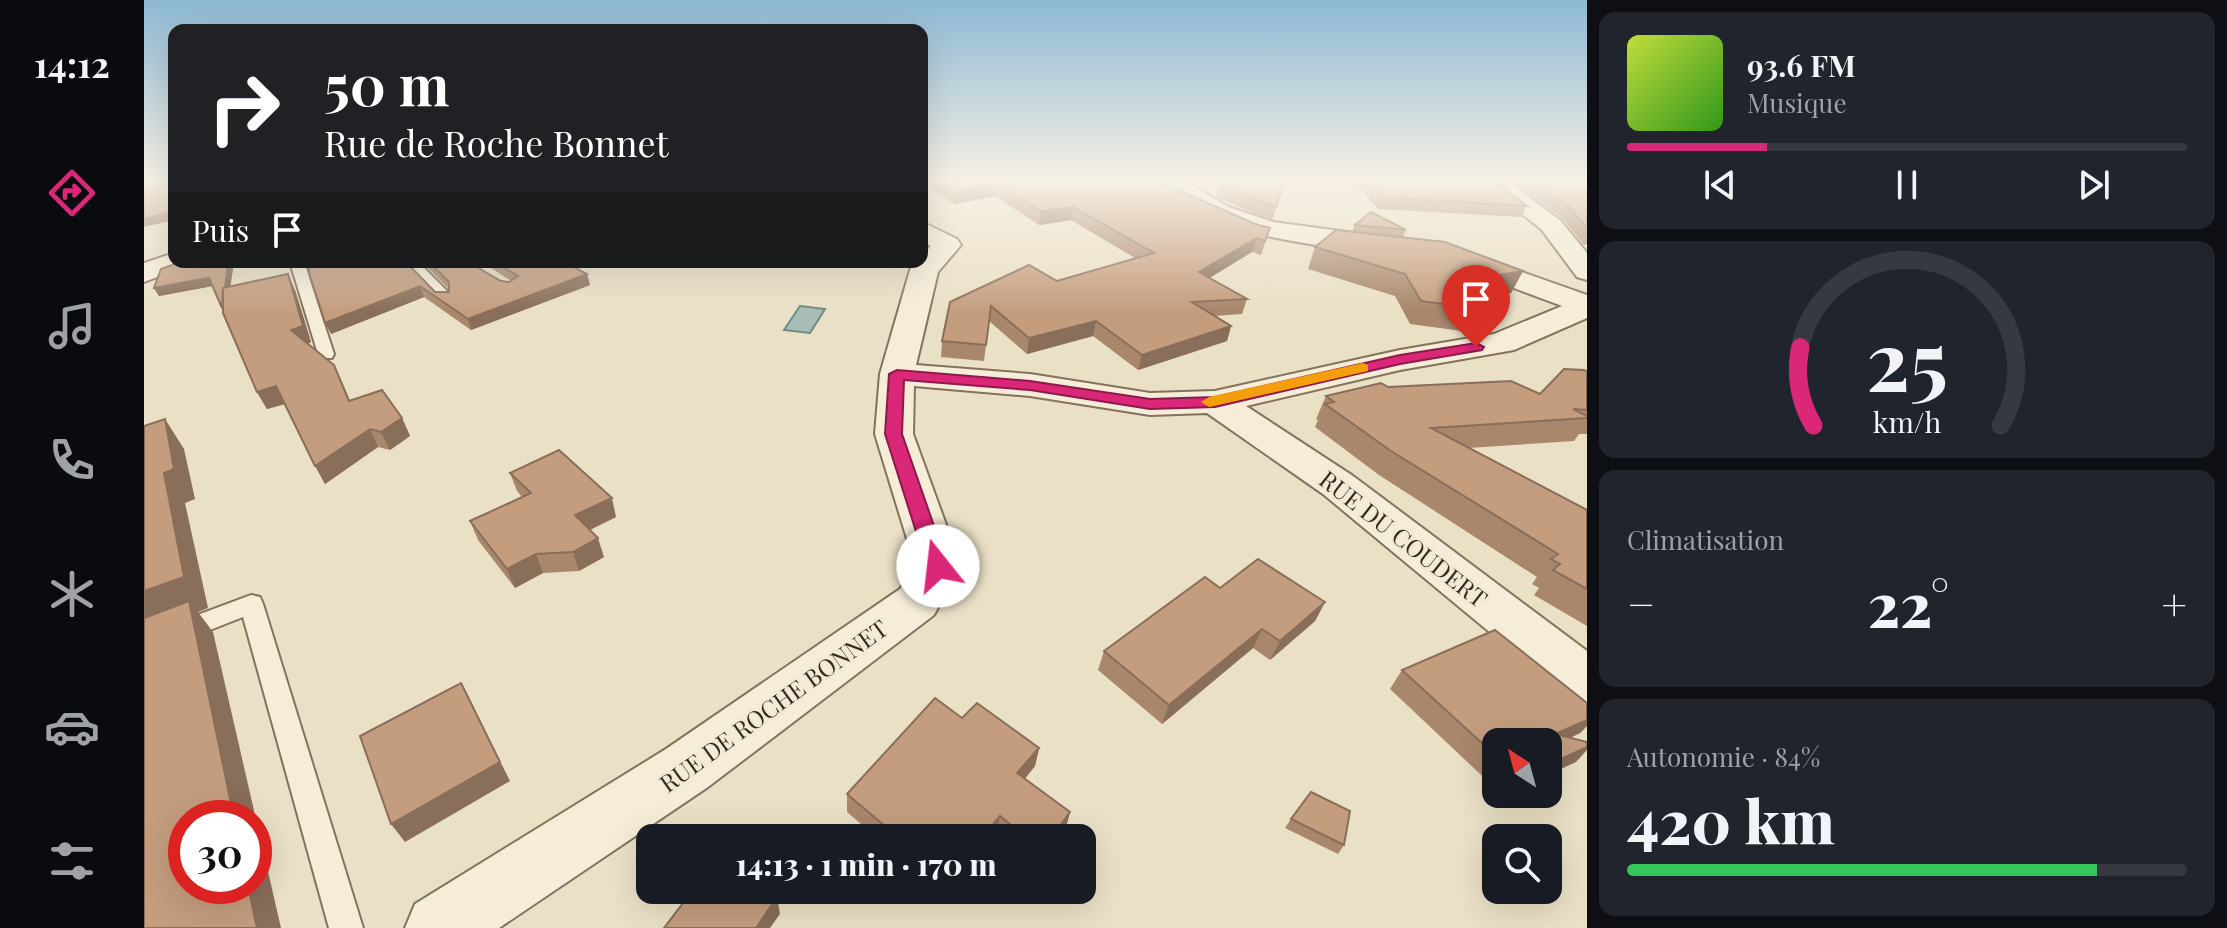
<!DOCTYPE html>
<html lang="fr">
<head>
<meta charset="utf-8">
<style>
  :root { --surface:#171b24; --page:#20242c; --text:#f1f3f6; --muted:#9ea1a6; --line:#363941; --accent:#db2777 }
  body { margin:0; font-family:"Playfair Display",serif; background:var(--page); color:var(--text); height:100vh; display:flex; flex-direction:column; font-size:30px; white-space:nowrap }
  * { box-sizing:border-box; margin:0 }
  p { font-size:26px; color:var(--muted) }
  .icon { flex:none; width:44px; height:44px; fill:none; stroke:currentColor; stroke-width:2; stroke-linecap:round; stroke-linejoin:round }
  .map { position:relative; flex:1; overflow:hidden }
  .drawer { display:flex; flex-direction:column; gap:12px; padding:12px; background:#0d0f14; width:640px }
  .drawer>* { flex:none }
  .top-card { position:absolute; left:24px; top:24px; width:760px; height:244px; border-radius:16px; box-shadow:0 8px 32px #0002; background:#202124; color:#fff; overflow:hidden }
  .needle { width:52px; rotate:324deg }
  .controls { position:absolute; left:1338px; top:728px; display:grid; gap:16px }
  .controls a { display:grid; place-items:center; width:80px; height:80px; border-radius:16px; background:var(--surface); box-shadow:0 8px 32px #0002; font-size:40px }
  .speed { position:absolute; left:24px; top:800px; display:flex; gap:16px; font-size:40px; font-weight:700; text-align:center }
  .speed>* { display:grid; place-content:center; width:104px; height:104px; border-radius:50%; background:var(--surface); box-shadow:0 8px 32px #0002; line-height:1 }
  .speed .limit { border:12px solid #d22; background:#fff; color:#111 }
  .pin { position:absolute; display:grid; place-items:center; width:68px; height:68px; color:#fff; margin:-82px -34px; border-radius:50% 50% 50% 0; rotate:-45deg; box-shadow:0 0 8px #0007 }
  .pin .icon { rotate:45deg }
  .me { position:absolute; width:88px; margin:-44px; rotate:344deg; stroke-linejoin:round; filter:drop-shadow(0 0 6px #0008) }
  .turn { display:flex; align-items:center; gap:28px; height:168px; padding:0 24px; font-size:36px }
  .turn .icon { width:104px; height:104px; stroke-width:2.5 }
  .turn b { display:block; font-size:56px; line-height:68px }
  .then { display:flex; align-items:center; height:76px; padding:0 24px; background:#0003; gap:16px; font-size:30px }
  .big { font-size:60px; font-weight:800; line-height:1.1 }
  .drawer .card { flex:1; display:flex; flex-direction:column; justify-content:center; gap:12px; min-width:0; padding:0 28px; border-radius:16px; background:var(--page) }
  .drawer .dial { align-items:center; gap:0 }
  .dial svg { height:208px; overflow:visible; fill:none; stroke:var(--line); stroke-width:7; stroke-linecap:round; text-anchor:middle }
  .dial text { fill:var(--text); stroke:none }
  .song { display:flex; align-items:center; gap:24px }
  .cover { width:96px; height:96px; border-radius:12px; background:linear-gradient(135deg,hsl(70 70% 55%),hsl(110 70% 35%)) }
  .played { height:8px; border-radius:4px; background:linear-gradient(90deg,var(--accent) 25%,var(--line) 25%) }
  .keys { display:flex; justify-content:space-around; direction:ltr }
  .heat { display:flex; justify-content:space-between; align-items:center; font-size:44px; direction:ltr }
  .charge { height:12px; border-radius:6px; background:linear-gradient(90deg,#34c759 84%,var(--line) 0) }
  .trip { position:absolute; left:492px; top:824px; width:460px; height:80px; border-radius:16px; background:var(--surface); box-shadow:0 8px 32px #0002; font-weight:800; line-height:80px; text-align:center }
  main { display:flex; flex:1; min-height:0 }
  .menu { display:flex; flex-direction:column; width:144px; justify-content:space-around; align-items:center; background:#090b0e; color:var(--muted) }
  .menu .icon { width:56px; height:56px }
  .menu .selected { color:var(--accent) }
  .menu b { font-size:36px; color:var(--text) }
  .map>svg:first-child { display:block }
  .water { fill:#a7beb7; stroke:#6e8b84; stroke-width:2 }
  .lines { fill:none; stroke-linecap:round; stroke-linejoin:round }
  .service-casing { stroke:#83725d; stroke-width:4 }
  .minor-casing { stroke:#83725d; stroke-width:4 }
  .service { fill:#f5edd8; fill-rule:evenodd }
  .minor { fill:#f5edd8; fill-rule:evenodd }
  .wall { fill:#a9876d }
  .shaded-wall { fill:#896e59 }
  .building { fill:#c49d7f; stroke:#896e59; stroke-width:2 }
  .route { fill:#db2777; stroke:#8e194d; stroke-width:2 }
  .slow { fill:#f59e0b }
  .labels { text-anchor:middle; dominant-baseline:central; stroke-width:6; stroke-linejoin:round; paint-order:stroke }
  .street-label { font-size:24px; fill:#352a20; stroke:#f2ead5 }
</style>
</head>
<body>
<main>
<nav class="menu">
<b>14:12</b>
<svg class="icon selected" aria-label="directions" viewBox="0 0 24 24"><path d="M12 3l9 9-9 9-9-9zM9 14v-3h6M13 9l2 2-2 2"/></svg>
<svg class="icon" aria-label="music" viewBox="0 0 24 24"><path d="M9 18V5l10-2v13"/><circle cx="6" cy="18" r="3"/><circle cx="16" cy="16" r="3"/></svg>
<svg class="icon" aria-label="phone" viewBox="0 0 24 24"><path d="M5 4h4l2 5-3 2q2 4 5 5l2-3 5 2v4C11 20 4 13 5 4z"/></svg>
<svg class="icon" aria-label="climate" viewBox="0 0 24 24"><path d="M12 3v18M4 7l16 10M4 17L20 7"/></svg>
<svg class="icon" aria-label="car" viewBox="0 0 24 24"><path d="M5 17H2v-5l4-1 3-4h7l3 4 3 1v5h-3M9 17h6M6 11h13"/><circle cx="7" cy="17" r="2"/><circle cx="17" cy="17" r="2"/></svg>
<svg class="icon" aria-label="filters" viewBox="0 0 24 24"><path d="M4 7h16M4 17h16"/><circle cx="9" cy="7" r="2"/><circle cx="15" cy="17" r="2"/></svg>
</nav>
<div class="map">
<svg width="1443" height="928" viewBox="0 0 1443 928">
  <rect width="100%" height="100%" fill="#eae0c6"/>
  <!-- water -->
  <path class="water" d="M656 306 681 309 666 333 640 330Z"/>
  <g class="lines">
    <defs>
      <g id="service">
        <path d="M146 262H160L190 354 188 358H176L174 354Z"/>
        <path d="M259 262H274L307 295V301H297Z"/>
        <path d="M107 595 116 597 119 604 219 928H185L99 617 0 656V635Z"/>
      </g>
      <g id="minor">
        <path d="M1013 181H1040L1085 207 1129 222 1234 236 1243 238 1247 244 1243 250 1234 252C1166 245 1096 239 1037 200 1028 194 1018 189 1013 181Z"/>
        <path d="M1337 181H1363L1416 220 1443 253V280L1433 277 1398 230Z"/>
        <path d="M778 222 813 239 817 245 794 272 772 365 886 374 1006 393 1071 391 1256 350 1350 334 1418 306 1314 267 1310 261 1314 255 1324 253 1443 295V318L1370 350 1256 370 1102 406 1209 476 1443 651V703L1424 697 1179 494 1063 413 1006 415 886 396 770 386 769 434 817 566 790 615 564 787 355 928H261L271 904 522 749 756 589 771 565 731 434 736 374 766 270 772 262H778V256L787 246 778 241Z"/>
        <path d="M30 253V262H43L40 267 0 282V263Z"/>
      </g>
    </defs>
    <!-- service casing -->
    <use href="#service" class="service-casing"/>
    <!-- minor casing -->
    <use href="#minor" class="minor-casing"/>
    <!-- service -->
    <use href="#service" class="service"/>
    <!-- minor -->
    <use href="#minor" class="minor"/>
  </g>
  <!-- wall -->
  <g class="wall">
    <path d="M778 181H1014L1111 224 1126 228 1117 255 1108 252 1066 278 1103 299 1098 314 1070 316 1087 326 1083 341 994 370 949 336 883 354 845 321 840 361 797 357 798 341 806 302 913 281 991 258 927 220 895 225 851 196 810 204 778 183Z"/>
    <path d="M1141 181 1128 221 1072 197 1075 183Z"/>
    <path d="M1209 181H1352L1383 206 1377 217 1234 209Z"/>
    <path d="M1367 181H1443V244L1440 245 1418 218Z"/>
    <path d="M1211 225 1262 230 1259 237 1379 271 1367 293 1338 298 1346 310 1333 333 1266 324 1251 296 1164 269 1171 247 1208 232Z"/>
    <path d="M90 262 86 286 151 290 167 342 164 344 198 382 206 401 258 418 266 436 246 450 234 447 181 484 141 404 123 409 113 392 68 286 15 296 10 288Z"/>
    <path d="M262 262 291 292H305V289L278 262H324L357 281 365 282 367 281 338 262H421L443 274 446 285 327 330 280 297 187 334Z"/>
    <path d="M698 262H750V266L705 265Z"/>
    <path d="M1443 371V434H1435L1430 441 1325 448 1443 510V626L1390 595 1395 588 1388 584 1393 577 1235 475 1171 427 1174 420 1172 419 1182 396 1244 387 1396 394Z"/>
    <path d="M366 473 472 517 446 530 460 557 435 571 399 573 371 588 334 540 326 521 378 497 373 491Z"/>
    <path d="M1076 588 1181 602 1171 621 1126 660 1109 648 1018 724 954 670 960 651Z"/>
    <path d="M1258 670 1443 703V726L1436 733 1426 738 1432 762 1352 742V789L1246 689Z"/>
    <path d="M818 718 895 748 891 766 881 779 926 812 921 831 915 838H856L852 834 849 838H733L703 812V794Z"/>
    <path d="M1147 819 1200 845 1194 854 1141 828Z"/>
    <path d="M793 890H807L801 897Z"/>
  </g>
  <!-- shaded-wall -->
  <g class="shaded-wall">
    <path d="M852 183 851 196 810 204 811 191Z"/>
    <path d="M929 207 927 220 895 225 897 211Z"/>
    <path d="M30 211V220L0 227V219Z"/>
    <path d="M1113 238 1108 252 1051 286 1055 272Z"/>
    <path d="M84 262H90L82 316 78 308Z"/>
    <path d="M1379 271 1367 293 1314 302 1325 280Z"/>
    <path d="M144 274 151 290 167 342 156 347 147 330Z"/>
    <path d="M443 274 446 285 327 330 324 319Z"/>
    <path d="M65 278 69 286 15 296 10 288Z"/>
    <path d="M276 286 280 297 187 334 181 323Z"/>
    <path d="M952 321 949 336 883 354 885 338Z"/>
    <path d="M1087 326 1083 341 994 370 998 355Z"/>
    <path d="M132 386 141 404 123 409 113 392Z"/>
    <path d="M258 418 266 436 246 450 237 432Z"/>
    <path d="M21 419 40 449 51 499 41 503 64 608 54 612 69 632 137 928H113L104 886H110V818H90L0 632V591L20 473Z"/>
    <path d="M226 429 234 447 181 484 171 466Z"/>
    <path d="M468 498 472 517 437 534 431 515Z"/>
    <path d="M454 538 460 557 435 571 429 552Z"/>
    <path d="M392 554 399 573 371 588 363 569Z"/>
    <path d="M1181 602 1171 621 1126 660 1136 641Z"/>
    <path d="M1118 629 1109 648 1018 724 1025 705Z"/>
    <path d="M317 683 366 781 261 842 247 824Z"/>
    <path d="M1443 720V726L1436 733 1404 748 1411 734Z"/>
    <path d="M1443 747V750L1432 762 1404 775V765Z"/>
    <path d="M895 748 891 766 869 792 873 773Z"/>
    <path d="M926 812 921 831 915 838H907Z"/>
    <path d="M856 816 852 834 849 838H838Z"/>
    <path d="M633 897 636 914 626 928H612Z"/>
  </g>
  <!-- building -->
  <g class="building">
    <path d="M0 181H30V211L0 219Z"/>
    <path d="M795 181H1014L1111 224 1126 228 1121 241 1113 238 1055 272 1103 299 1048 302 1087 326 998 355 952 321 885 338 847 306 842 345 798 341 806 302 885 265 913 281 1010 253 929 207 897 211 852 183 811 191Z"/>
    <path d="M1077 181H1141L1132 207 1075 183Z"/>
    <path d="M1223 181H1352L1383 206 1238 197Z"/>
    <path d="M1388 181H1443V228L1424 206Z"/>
    <path d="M1227 212 1262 230 1211 225Z"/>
    <path d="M1192 230 1301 242 1379 271 1325 280 1346 310 1277 301 1261 274 1171 247Z"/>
    <path d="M30 233V251H29L27 243Z"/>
    <path d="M36 262H84L81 288H79L78 308 65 278 10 288 17 269Z"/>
    <path d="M164 262H262L291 292H305V282L285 262H324L357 281 365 282 374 276 351 262H421L443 274 324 319 276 286 181 323 166 276Z"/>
    <path d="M144 274 159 326 147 330 190 365 205 401 238 390 258 418 237 432 226 429 171 466 132 386 113 392 79 313V288Z"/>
    <path d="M1420 369 1440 370 1443 371V410L1429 409 1443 416V418L1287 428 1443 510V589L1409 570 1416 564 1407 559 1414 554 1247 451 1181 404 1190 402 1182 396 1237 383 1244 387 1367 381 1396 394Z"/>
    <path d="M21 419 30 469 20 473 40 577 0 591V426Z"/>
    <path d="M415 450 468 498 431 515 454 538 429 552 392 554 363 569 326 521 387 493 366 473Z"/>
    <path d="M1114 559 1181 602 1136 641 1118 629 1025 705 960 651 1061 577 1076 588Z"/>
    <path d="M45 601 90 818H42V886H104L113 928H0V618Z"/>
    <path d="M1351 630 1443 703V720L1411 734 1443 742V747L1404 765V742H1352V756L1258 670Z"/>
    <path d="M317 683 356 762 247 824 216 736Z"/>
    <path d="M791 698 818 718 833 703 895 748 873 773 926 812 907 838H883L856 816 838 838H755L703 794Z"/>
    <path d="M1167 792 1206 811 1200 845 1147 819Z"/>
    <path d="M549 890H623L633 897 612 928H520Z"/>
  </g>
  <!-- sky -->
  <linearGradient id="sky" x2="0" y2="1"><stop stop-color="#8eb8d4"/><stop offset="0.58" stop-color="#f6f1e5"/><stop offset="1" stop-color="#f6f1e5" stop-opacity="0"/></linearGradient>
  <rect width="1443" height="311" fill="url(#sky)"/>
  <!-- route -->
  <path class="route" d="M1332 343 1340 347 1338 350 1256 364 1071 407 1006 409 886 390 760 380 758 434 804 566 801 571H786L783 566 741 434 745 374 753 370 886 381 1006 399 1071 397 1256 355Z"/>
  <!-- slow -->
  <path class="slow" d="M1219 363 1224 365V371L1065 407 1057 402 1065 397Z"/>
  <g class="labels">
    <!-- street labels -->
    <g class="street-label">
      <text transform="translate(1260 538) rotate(38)">RUE DU COUDERT</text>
      <text transform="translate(629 705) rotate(-36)">RUE DE ROCHE BONNET</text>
    </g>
  </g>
</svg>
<div class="controls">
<a><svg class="needle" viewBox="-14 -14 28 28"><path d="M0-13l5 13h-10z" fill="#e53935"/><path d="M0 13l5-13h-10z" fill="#9ea1a6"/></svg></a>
<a><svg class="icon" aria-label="search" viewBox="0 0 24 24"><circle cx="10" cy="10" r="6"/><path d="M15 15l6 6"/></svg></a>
</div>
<div class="speed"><div class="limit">30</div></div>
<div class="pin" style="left:1332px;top:347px;background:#d93025"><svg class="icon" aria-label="arrive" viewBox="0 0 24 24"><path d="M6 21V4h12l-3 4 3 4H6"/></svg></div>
<svg class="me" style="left:794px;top:566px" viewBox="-20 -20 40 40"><circle r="19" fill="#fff"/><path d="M0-13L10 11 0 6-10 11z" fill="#db2777"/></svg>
<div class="trip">14:13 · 1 min · 170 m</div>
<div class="top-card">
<div class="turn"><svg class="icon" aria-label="right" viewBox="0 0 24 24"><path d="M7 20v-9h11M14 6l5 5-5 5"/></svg><div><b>50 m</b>Rue de Roche Bonnet</div></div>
<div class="then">Puis<svg class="icon" aria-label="arrive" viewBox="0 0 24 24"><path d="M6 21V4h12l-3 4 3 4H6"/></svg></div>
</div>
</div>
<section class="drawer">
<div class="card">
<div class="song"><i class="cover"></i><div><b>93.6 FM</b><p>Musique</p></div></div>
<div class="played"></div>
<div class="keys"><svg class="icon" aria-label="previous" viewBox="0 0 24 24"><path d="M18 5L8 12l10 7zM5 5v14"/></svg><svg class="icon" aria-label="pause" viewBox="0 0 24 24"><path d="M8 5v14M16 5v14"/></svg><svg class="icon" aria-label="next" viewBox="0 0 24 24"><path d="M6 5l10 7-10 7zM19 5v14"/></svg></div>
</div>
<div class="card dial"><svg viewBox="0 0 100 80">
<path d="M14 69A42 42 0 1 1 86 69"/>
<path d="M14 69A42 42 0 0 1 9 39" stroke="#db2777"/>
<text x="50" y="56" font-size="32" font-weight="700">25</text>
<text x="50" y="72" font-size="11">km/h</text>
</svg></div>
<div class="card"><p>Climatisation</p>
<div class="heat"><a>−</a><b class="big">22°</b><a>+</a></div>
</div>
<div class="card"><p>Autonomie · 84%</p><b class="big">420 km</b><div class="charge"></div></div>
</section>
</main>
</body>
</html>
